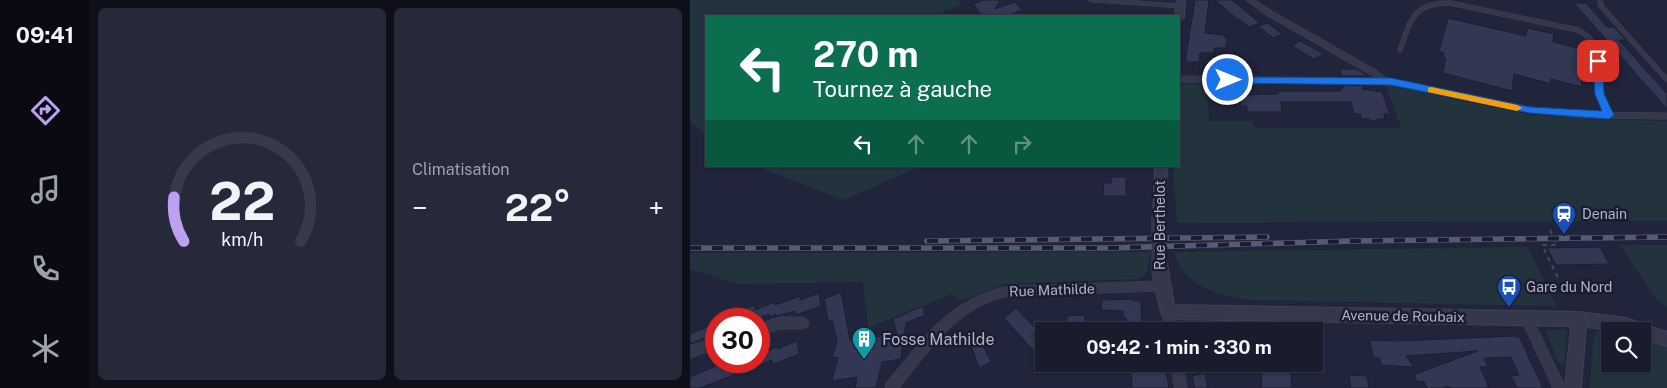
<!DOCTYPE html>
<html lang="fr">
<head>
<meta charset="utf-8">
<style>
  :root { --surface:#191c2d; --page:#262939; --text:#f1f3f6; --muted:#9fa1aa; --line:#373a49; --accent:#bca0f2 }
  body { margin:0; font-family:"Public Sans",sans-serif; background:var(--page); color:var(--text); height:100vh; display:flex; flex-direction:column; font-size:19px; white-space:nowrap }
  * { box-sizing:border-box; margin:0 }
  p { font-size:16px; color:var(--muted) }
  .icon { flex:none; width:28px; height:28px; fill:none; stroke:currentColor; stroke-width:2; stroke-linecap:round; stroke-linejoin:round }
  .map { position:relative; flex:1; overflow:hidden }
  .drawer { display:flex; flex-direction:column; gap:8px; padding:8px; background:#0e0f19; width:600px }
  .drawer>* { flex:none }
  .top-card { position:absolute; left:15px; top:15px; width:475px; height:152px; border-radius:0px; box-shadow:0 1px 4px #0004,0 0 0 1px var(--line); background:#0b6e4f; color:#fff; overflow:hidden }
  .buttons { position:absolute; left:911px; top:322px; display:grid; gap:10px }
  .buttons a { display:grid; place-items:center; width:50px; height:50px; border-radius:0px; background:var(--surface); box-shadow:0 1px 4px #0004,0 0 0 1px var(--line); font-size:25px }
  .speed { position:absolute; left:15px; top:308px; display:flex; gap:10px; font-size:25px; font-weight:700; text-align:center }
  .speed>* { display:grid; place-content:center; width:65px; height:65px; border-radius:50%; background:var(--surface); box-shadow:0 1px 4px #0004,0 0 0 1px var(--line); line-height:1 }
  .speed .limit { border:8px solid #d22; background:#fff; color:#111 }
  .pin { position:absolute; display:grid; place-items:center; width:42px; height:42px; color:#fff; margin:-21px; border-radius:10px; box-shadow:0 2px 8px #0006 }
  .me { position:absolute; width:55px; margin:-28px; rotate:90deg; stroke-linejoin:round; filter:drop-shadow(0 0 4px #0008) }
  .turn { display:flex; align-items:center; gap:18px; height:105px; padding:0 25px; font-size:22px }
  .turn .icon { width:65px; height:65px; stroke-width:2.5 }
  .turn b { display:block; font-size:35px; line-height:42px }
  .lanes { display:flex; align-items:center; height:48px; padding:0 25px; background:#0003; justify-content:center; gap:25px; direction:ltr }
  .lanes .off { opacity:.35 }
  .big { font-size:38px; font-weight:700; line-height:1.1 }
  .drawer .card { flex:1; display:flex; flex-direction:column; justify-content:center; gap:8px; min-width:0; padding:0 18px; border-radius:8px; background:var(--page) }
  .drawer .dial { align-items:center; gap:0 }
  .dial svg { height:130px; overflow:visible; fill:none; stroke:var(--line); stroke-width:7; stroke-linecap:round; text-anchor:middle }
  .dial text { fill:var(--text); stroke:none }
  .heat { display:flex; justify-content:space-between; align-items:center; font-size:28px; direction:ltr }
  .drawer .tiles { flex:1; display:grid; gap:8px; grid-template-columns:repeat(2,1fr) }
  .trip { position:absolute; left:345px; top:322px; width:288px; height:50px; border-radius:0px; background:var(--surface); box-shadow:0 1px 4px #0004,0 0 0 1px var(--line); font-weight:700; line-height:50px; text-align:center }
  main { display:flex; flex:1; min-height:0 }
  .tab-bar { display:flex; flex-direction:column; width:90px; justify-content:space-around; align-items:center; background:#0a0b12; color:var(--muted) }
  .tab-bar .icon { width:35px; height:35px }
  .tab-bar .on { color:var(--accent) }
  .tab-bar b { font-size:22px; color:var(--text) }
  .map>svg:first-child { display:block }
  .green { fill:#23333d }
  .building { fill:#323853; stroke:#1c1f33 }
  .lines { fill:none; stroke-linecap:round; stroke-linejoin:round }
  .service-casing { stroke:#3e4155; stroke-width:5.5 }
  .minor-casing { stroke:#3e4155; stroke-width:1 }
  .tertiary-casing { stroke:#3e4155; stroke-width:2 }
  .path { stroke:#3c4d55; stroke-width:2; stroke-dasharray:4.5 4.5; stroke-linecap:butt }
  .service { stroke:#35384c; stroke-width:4.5 }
  .minor { fill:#35384c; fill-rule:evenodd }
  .tertiary { fill:#35384c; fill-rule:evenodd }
  .rail-casing { stroke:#565b74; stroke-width:5.5 }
  .rail { stroke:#1a1d31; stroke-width:4; stroke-dasharray:11; stroke-linecap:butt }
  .tertiary-bridge-casing { stroke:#3e4155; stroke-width:15; stroke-linecap:butt }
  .tertiary-bridge { stroke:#35384c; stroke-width:14 }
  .route { fill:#1a73e8; stroke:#114b97 }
  .slow { fill:#f59e0b }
  .labels { text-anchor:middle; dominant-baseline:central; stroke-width:5; stroke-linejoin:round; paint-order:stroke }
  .poi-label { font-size:14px; fill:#b0b3c8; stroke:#1a1d31; text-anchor:start }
  .street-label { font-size:14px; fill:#b0b3c8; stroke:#1a1d31 }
  .near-poi-label { font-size:16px; fill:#b0b3c8; stroke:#1a1d31; text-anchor:start }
</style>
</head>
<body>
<main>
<nav class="tab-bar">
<b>09:41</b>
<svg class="icon on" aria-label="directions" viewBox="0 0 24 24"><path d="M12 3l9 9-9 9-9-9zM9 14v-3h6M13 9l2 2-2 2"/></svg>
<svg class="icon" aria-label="music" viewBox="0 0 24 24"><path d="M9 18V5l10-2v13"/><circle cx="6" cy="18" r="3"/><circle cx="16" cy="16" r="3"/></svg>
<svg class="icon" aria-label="phone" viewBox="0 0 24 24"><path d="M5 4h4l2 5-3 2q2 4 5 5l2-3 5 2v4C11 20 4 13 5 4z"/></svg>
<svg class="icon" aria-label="climate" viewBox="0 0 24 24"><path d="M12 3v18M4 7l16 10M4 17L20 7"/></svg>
</nav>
<section class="drawer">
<div class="tiles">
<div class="card dial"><svg viewBox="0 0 100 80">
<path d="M14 69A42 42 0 1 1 86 69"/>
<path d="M14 69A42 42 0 0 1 8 42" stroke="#bca0f2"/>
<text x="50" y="56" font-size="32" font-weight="700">22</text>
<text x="50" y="72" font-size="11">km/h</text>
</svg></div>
<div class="card"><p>Climatisation</p>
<div class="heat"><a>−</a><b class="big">22°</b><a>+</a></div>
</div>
</div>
</section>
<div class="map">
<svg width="977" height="388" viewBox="0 0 977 388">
  <rect width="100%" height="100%" fill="#21253c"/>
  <!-- green -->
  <g class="green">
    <path d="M0 0H269L272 5 241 16H16V135L0 121Z"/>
    <path d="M490 84H516L519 121H563L564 128H711L696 85 842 115 889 119 977 121V221L487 223 483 166H489Z"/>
    <path d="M65 166H231L154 200Z"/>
    <path d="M930 245H977V308L965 298Z"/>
    <path d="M838 247 866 306 561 300C531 296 492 286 484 252Z"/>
    <path d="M461 252 456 274 450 279 315 284 270 301 262 294 178 328 173 282 47 284 5 270H0V253Z"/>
    <path d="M910 327 931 331H920V364H952L953 337 977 346V388H900L903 340Z"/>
    <path d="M877 329 875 365 868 363 856 330Z"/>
  </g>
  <!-- building -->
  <g class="building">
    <path d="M294 0H310L305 9 325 2 332 10 322 14 324 16H289L291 14 283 4Z"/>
    <path d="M505 0H519L515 33 534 35V37H537L536 48H524V53H510L509 62H496V56Z"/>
    <path d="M525 0H542L570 23 559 27 549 19H547Z"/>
    <path d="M884 3H896L917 27H924L936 40H929L977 94V109Z"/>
    <path d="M758 18 836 36 837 28 864 34 863 42 891 49 892 87 861 79V84L824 74 822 91 753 73 756 58 753 57 754 53 749 51Z"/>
    <path d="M578 23 592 34 583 38 568 26Z"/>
    <path d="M610 41 634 54 624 59 602 46Z"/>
    <path d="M538 66H552L554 75H538Z"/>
    <path d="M650 69H667L678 76H651Z"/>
    <path d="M654 85 674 86 672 89 692 92 700 114H694L695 119H688L684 122 679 119H672L670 114H664L661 102H591L592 112H557V106H551L549 95 588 94V91H651L650 88H654Z"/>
    <path d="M421 177H436V196H413L414 183H421Z"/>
    <path d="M910 247 919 264 866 265 857 248Z"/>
    <path d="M151 292 160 340 175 336V338L207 334 203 319 233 306 235 315 216 323 211 359 192 362 186 388H165L167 377 142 381 148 357 142 358 147 342 142 320 138 321 134 299Z"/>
    <path d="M129 293 131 306 106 315 105 311 86 316V314L79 317V314L66 319H30L65 305V310L85 302V305L110 296V300Z"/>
    <path d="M443 299V301H451L452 331H437L436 318 433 317V311L411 310 412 300Z"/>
    <path d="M326 308 348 331 343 335 350 345 343 350 314 318Z"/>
    <path d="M395 315 394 331H376L377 316Z"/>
    <path d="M22 325V335L0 344V334Z"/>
    <path d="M288 335 301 362 289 368 279 339Z"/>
    <path d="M825 336 830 338 853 388H827L821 376 829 375 821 357 794 358 798 367H790L799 388H760L758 386 752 388H738L733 381 728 382 723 375 788 351 716 356 724 367 691 365 690 358 683 357 680 340 708 341Z"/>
    <path d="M107 341 109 354 82 365V360L10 388H0V377L38 361H41V366L52 361H69V354L87 347 88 349Z"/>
    <path d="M444 364H475L479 388H442L441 370H445Z"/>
    <path d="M571 364H600L602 388H572Z"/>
    <path d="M515 373 518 388H505L502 376Z"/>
    <path d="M659 375 677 376 679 388H661Z"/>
  </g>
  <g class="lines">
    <defs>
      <g id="service">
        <path d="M910 0 911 6 977 80"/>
        <path d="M710 50C721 19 723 3 760 3L888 30C917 46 905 67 909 93 910 101 916 108 919 115"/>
      </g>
      <g id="minor">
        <path d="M398 0H434L491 4 495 6 491 8 402 2Z"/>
        <path d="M556 0H565L582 11 686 70 698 79 840 107 893 112 977 113V119L893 118 840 113 695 84 489 82V76L686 78 576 15Z"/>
        <path d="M472 281 476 282 478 286 476 290 472 291 318 296C266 308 241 349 209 388H195L196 383C234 338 257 300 318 286Z"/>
        <path d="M478 307 482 308 487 331H475L472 312 474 308Z"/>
        <path d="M836 312 840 313 876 388H863L830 317 832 313Z"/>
        <path d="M90 317H113L117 319 119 323 117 327 113 329H90L69 336V324Z"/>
        <path d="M26 337V349L0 358V346Z"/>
        <path d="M481 364H493L497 388H485Z"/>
      </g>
      <g id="tertiary">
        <path d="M487 0H495L494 18 489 21V16H485Z"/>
        <path d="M465 166H477L475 214 474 218 469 219 464 218 463 214Z"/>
        <path d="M469 252 474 254 476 258 484 305 889 312 936 318 977 332V346L952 338V331H931L896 327 891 388H875L881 326 478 319 473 317 471 312C468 298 458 267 464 254Z"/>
      </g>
    </defs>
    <!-- service casing -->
    <use href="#service" class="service-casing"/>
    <!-- minor casing -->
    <use href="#minor" class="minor-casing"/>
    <!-- tertiary casing -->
    <use href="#tertiary" class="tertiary-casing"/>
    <!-- path -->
    <path class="path" d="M860 230 867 245H852L868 278"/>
    <!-- service -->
    <use href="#service" class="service"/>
    <!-- minor -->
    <use href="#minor" class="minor"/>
    <!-- tertiary -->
    <use href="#tertiary" class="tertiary"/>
    <defs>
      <g id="rail">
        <path d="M237 241 577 237"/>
        <path d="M0 248H421L663 241 977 237"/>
      </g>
    </defs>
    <!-- rail casing -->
    <use href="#rail" class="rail-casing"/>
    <!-- rail -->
    <use href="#rail" class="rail"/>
    <defs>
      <path id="tertiary-bridge" d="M469 214V258"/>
    </defs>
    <!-- tertiary-bridge casing -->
    <use href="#tertiary-bridge" class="tertiary-bridge-casing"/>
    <!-- tertiary-bridge -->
    <use href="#tertiary-bridge" class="tertiary-bridge"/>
  </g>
  <!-- route -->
  <path class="route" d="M908 58 912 61 914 94 924 115 919 119 840 113 701 85 538 83 533 80 538 77 701 78 840 107 912 111 905 94 903 61Z"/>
  <!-- slow -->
  <path class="slow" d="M741 87 827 105 832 108 827 111 738 92V88Z"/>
  <!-- icons -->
  <defs>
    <symbol id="station-pin" viewBox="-11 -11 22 30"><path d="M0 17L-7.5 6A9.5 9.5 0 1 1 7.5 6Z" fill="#1a4fb4" stroke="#1a1d31"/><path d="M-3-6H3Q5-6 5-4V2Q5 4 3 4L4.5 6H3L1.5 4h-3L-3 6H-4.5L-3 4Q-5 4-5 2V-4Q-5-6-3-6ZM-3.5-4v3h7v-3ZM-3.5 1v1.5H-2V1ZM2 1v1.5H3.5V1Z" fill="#fff"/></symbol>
    <symbol id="bus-pin" viewBox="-11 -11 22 30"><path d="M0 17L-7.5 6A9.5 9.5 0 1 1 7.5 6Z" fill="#1a4fb4" stroke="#1a1d31"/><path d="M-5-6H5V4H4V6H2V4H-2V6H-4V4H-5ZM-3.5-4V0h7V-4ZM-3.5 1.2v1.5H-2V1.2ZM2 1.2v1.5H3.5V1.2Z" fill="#fff"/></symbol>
    <symbol id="building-pin" viewBox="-11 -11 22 30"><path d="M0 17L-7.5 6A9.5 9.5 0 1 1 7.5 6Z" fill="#0f9aa8" stroke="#1a1d31"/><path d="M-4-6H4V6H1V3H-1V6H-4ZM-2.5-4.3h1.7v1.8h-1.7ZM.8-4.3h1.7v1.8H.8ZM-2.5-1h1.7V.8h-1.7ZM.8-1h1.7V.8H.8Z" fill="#fff"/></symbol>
  </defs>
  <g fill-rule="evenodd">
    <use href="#station-pin" x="860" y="200" width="28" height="38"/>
    <use href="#bus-pin" x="805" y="273" width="28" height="38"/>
    <use href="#building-pin" x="160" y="325" width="28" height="38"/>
  </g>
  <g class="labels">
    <!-- poi labels -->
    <g class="poi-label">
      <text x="892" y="214">Denain</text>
      <text x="836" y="287">Gare du Nord</text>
    </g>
    <!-- street labels -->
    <g class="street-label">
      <text transform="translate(470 225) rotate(-90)">Rue Berthelot</text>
      <text transform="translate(362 290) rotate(-2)">Rue Mathilde</text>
      <text transform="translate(713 316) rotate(1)">Avenue de Roubaix</text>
    </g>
    <!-- near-poi labels -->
    <g class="near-poi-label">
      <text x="192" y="339">Fosse Mathilde</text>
    </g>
  </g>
</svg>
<div class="buttons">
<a><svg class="icon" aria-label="search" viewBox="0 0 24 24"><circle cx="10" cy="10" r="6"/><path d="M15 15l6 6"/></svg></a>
</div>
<div class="speed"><div class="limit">30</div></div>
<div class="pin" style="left:908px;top:61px;background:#d93025"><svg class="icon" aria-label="arrive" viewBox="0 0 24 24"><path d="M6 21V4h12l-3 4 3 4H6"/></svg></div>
<svg class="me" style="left:538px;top:80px" viewBox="-20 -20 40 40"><circle r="17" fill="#1a73e8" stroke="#fff" stroke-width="3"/><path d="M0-11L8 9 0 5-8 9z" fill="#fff"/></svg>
<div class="trip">09:42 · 1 min · 330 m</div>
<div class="top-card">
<div class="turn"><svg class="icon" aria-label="left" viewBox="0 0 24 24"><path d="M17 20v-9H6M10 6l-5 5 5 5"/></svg><div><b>270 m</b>Tournez à gauche</div></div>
<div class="lanes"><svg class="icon" aria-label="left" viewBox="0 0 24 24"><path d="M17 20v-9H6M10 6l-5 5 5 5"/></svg><svg class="icon off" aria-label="ahead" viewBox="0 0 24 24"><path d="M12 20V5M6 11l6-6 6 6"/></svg><svg class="icon off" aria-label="ahead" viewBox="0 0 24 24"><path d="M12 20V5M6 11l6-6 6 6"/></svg><svg class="icon off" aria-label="right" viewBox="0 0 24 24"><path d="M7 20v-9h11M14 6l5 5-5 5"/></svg></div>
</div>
</div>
</main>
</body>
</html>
